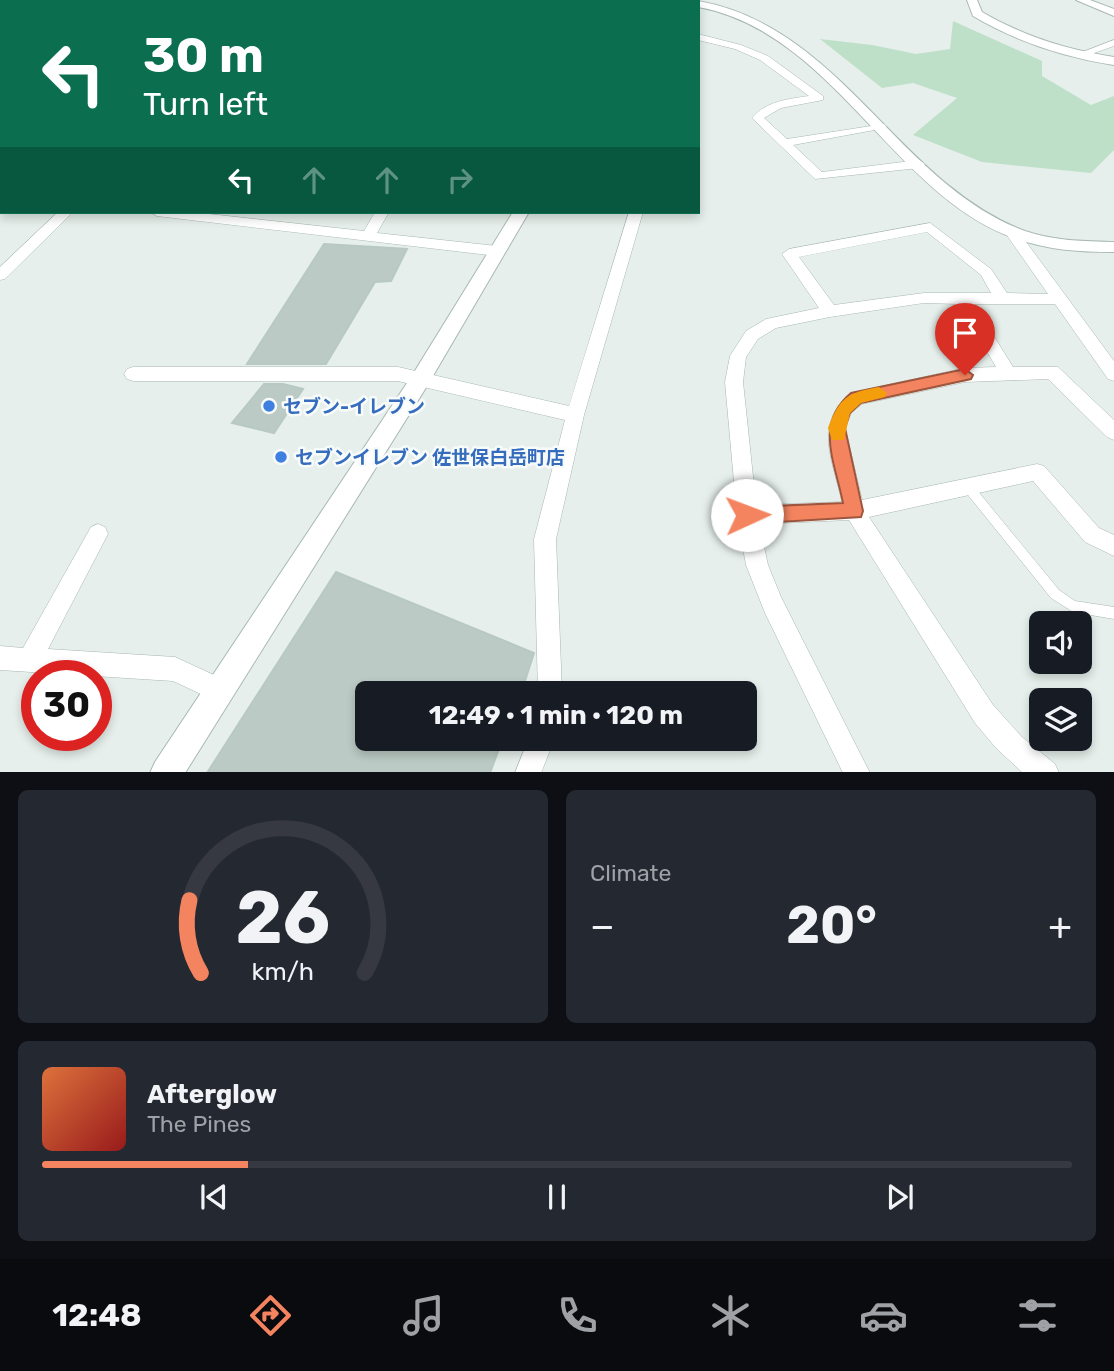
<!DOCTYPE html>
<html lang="en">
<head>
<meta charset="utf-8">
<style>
  :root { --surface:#171b24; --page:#242831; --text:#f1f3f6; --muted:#9ea1a6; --line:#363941; --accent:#f4845f }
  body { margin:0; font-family:Rubik,"Noto Sans JP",sans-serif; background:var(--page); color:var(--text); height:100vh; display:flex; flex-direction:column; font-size:26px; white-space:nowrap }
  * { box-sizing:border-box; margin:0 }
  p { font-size:23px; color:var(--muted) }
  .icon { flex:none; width:38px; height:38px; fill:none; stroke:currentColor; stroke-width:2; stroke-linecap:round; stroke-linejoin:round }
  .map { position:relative; height:772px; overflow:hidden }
  .side { display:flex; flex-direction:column; gap:18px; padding:18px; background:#0d0f14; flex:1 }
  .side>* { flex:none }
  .hud { position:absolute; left:0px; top:0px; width:700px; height:214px; box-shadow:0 4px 10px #0003; background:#0b6e4f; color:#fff; overflow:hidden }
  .buttons { position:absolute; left:1029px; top:611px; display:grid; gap:14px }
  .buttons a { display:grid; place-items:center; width:63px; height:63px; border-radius:10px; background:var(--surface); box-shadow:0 4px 10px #0003; font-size:35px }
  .speed { position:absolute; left:21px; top:660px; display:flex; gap:14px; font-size:35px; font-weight:700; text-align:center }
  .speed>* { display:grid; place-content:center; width:91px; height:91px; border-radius:50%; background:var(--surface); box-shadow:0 4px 10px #0003; line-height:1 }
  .speed .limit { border:10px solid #d22; background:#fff; color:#111 }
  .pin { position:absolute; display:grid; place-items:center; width:60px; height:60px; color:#fff; margin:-72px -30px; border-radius:50% 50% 50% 0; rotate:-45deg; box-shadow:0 0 7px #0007 }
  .pin .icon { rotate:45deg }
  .me { position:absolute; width:77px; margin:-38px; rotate:88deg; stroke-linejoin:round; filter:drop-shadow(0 0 5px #0008) }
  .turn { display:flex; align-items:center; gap:24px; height:147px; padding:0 28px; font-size:32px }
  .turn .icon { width:91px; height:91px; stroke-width:2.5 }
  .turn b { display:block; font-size:49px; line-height:60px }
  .lanes { display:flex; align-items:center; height:66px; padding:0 28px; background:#0003; justify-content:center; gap:35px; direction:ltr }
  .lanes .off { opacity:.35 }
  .big { font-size:52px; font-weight:700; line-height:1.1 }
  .side .tile { flex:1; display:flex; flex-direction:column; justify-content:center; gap:10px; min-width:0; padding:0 24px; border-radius:10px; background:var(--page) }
  .side .dial { align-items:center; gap:0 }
  .dial svg { height:182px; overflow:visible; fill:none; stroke:var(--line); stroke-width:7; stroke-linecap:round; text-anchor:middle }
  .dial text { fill:var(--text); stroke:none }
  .song { display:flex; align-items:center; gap:21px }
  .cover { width:84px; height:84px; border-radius:10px; background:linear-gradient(135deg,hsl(20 70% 55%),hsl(0 70% 35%)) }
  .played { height:7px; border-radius:4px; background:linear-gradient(90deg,var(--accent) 20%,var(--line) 20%) }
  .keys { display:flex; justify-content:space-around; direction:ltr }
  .heat { display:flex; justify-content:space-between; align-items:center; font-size:38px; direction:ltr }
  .side .tiles { flex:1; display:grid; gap:18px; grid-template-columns:1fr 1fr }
  .tile:last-child { grid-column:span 2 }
  .trip { position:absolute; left:355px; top:681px; width:402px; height:70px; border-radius:10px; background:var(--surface); box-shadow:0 4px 10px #0003; font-weight:700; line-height:70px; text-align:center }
  .tab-bar { display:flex; height:112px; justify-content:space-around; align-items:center; background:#090b0e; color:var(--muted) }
  .tab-bar .icon { width:49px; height:49px }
  .tab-bar .on { color:var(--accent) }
  .tab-bar b { font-size:32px; color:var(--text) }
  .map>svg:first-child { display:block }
  .green { fill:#bfe0c8 }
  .building { fill:#bbcac4; stroke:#b8c9c2; stroke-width:2 }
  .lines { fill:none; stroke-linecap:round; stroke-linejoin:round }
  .service-casing { stroke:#a8b8b2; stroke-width:1 }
  .minor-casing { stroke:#a8b8b2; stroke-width:1 }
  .tertiary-casing { stroke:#a8b8b2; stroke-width:2 }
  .motorway-casing { stroke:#c2cac8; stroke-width:2 }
  .service { fill:#fff; fill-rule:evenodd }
  .minor { fill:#fff; fill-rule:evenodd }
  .tertiary { fill:#fff; fill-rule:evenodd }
  .motorway { fill:#2f6f62; fill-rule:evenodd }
  .route { fill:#f4845f; stroke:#9f563e; stroke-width:2 }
  .slow { fill:#f59e0b }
  .shop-dot { fill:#3f7fe0; stroke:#f7fbf9; stroke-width:2.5 }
  .labels { text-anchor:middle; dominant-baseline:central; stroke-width:5; stroke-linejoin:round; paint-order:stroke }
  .shop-label { font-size:19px; font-weight:bold; fill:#366cbe; stroke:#f7fbf9; text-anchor:start }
</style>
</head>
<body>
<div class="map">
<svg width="1114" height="773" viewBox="0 0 1114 773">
  <rect width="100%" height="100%" fill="#e6efeb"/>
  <!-- green -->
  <path class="green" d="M953 21 1042 61V76L1091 105 1114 96V150L1091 173 982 162 913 135 957 98 913 83 882 88 820 39 872 45 916 54 950 49Z"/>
  <!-- building -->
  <g class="building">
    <path d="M324 244 407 249 391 281 375 282 326 364H247Z"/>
    <path d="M264 384H283L303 389 274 433 232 423Z"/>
    <path d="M336 572 534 653 521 693H368V738H503L490 773H207Z"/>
  </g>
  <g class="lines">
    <defs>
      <path id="service" d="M968 483 972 484 1059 590 1075 601 1114 607V619L1073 612 1051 598 964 490 963 487 964 484Z"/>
      <g id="minor">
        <path d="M164 0H177L163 2Z"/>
        <path d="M698 34 741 45 768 56 823 96V100L781 108 764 118 787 139 884 124 886 126 880 129 793 145 822 172 919 160 925 164 919 168 815 179 752 118C766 101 789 99 809 96L760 60 735 49 698 40Z"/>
        <path d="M1114 40V46L1080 58 1075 55Z"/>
        <path d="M0 190 2 191V199L0 198Z"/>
        <path d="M58 212H73L5 279 0 280V267Z"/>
        <path d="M150 212H191L364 231 375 212H389L377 233 497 246 504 251 497 256 157 216Z"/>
        <path d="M629 212H643L584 415 556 539 562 693H538L534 539 565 420 398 381H133L127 379 124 374 127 369 133 367H398L569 406Z"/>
        <path d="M930 223 991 269 1007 293 1048 294 1006 234 1013 230 1018 231 1114 361V381L1108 379 1055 304H974L1013 367H1058L1114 420V440L1107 437 1048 379 965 382 862 404 851 413 845 428 862 500 1037 464 1044 466 1099 528 1114 535V556L1085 542 1033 481 869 517 993 705 1022 737 1055 764 1059 773H1023L996 748 975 723 849 520 759 524 768 565 781 597 870 773H843L765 613 746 565 737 515 725 382 730 356 746 331 766 319 819 308 782 254 789 249ZM927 232 981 275 991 293H924L834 305 799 257ZM924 303 959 304 996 367 965 368 851 393C813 424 833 460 842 502L756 505 743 382 746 357 758 339 776 328 830 317Z"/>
        <path d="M98 524 105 527 108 534 48 649 175 657 229 682 232 691 229 700 220 703 173 681 0 670V646L23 648 91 527Z"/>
        <path d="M529 738H555L541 773H515Z"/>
      </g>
      <g id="tertiary">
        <path d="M313 0H333L312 2Z"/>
        <path d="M595 0H605L606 2H596Z"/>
        <path d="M967 0H977L982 12C1023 36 1067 50 1114 57V65C1064 57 1017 42 973 16Z"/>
        <path d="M1076 0H1090L1114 9V16Z"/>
        <path d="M698 1C841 26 898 184 1025 231 1054 241 1083 241 1114 242V252C1079 252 1047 250 1014 238 894 196 832 31 698 7V2H694Z"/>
        <path d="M2 69V77L0 78V70Z"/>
        <path d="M513 212H529L427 386 185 773H150L155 762 413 374Z"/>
      </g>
      <g id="motorway">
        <path d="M292 0H311L291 2Z"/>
        <path d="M324 0H344L323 2Z"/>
        <rect x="0" y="48" width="2" height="8"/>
      </g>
    </defs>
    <!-- service casing -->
    <use href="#service" class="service-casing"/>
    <!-- minor casing -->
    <use href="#minor" class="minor-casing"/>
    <!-- tertiary casing -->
    <use href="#tertiary" class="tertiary-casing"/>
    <!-- motorway casing -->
    <use href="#motorway" class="motorway-casing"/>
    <!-- service -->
    <use href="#service" class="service"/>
    <!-- minor -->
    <use href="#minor" class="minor"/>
    <!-- tertiary -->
    <use href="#tertiary" class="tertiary"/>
    <!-- motorway -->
    <use href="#motorway" class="motorway"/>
  </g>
  <!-- route -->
  <path class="route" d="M965 369 973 375 971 379 861 403 850 413 845 428 863 511 861 517 747 524 740 521 737 515 740 509 747 507 843 503C835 462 814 424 851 393Z"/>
  <!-- slow -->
  <path class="slow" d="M879 387 887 393 885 397 861 403 850 413 844 440H832L828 428C840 397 847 393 879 387Z"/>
  <!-- markers -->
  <g class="shop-dot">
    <circle cx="269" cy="406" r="7"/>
    <circle cx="281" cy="457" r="7"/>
  </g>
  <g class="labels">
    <!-- shop labels -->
    <g class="shop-label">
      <text x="283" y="406">セブン-イレブン</text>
      <text x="295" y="457">セブンイレブン 佐世保白岳町店</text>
    </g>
  </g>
</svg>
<div class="buttons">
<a><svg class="icon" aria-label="sound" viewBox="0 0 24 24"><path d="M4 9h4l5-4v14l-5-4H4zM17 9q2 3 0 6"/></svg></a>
<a><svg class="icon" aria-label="layers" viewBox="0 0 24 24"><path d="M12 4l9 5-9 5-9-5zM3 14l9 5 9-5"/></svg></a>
</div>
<div class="speed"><div class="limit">30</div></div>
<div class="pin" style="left:965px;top:375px;background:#d93025"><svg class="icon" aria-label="arrive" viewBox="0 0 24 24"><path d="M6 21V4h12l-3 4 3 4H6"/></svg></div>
<svg class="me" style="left:747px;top:515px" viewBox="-20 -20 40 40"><circle r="19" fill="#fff"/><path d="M0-13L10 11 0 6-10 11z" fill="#f4845f"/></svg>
<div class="trip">12:49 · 1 min · 120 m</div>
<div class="hud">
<div class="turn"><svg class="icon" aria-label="left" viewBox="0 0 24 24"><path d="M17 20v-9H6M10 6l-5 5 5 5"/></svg><div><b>30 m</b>Turn left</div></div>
<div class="lanes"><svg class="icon" aria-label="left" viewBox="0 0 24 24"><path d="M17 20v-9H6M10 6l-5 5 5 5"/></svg><svg class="icon off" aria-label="ahead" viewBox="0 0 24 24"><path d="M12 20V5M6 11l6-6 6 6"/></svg><svg class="icon off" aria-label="ahead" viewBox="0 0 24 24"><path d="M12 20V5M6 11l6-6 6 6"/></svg><svg class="icon off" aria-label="right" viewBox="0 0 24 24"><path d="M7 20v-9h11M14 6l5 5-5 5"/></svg></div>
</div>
</div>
<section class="side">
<div class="tiles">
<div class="tile dial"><svg viewBox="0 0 100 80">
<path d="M14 69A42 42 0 1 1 86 69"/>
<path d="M14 69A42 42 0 0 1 9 37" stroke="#f4845f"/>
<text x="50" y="56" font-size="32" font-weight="700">26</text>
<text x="50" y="72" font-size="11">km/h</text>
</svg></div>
<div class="tile"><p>Climate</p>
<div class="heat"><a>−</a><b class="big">20°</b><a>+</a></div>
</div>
<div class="tile">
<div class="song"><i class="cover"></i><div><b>Afterglow</b><p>The Pines</p></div></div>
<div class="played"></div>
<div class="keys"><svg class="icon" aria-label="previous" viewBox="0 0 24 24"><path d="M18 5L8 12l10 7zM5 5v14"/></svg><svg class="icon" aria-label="pause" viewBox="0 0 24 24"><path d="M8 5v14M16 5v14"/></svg><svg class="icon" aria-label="next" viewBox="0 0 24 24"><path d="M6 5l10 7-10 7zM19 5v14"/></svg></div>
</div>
</div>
</section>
<nav class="tab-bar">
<b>12:48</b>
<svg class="icon on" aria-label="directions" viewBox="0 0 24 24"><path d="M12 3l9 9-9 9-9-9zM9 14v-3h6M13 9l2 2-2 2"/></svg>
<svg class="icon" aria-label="music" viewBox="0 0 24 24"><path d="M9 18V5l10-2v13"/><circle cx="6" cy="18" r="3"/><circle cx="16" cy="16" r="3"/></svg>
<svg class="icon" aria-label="phone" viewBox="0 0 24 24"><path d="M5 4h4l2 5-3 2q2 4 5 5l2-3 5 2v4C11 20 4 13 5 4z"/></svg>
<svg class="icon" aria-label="climate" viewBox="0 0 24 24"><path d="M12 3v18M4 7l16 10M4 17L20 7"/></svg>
<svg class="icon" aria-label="car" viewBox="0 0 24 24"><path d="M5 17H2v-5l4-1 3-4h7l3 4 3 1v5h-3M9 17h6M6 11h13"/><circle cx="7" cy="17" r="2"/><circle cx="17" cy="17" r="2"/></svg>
<svg class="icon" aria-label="filters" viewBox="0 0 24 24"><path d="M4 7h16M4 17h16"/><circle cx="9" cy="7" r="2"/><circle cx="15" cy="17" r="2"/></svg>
</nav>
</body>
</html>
